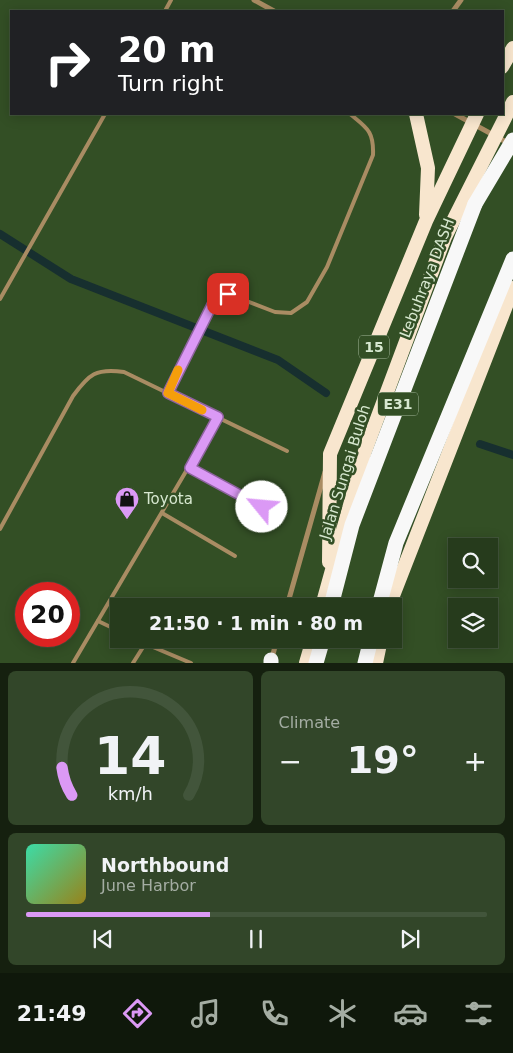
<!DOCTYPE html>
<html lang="en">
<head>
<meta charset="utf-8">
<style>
  :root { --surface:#263b1c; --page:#324629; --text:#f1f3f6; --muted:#a4ada3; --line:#42553b; --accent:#db99f5 }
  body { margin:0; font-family:"DejaVu Sans",sans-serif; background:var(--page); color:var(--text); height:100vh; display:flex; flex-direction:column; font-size:19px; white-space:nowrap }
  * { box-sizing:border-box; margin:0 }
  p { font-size:16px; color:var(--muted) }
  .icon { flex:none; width:28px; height:28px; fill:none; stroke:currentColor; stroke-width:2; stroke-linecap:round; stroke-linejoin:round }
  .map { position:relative; height:663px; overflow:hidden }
  .drawer { display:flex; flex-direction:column; gap:8px; padding:8px; background:#15200f; flex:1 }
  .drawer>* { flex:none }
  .hud { position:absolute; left:10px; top:10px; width:494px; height:105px; border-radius:0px; box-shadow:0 2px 12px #0003,0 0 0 1px var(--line); background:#202124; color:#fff; overflow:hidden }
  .tools { position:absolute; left:448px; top:538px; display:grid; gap:10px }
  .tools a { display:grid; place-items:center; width:50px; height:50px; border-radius:0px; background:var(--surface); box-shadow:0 2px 12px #0003,0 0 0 1px var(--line); font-size:25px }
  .speed { position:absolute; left:15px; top:582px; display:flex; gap:10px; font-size:25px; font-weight:700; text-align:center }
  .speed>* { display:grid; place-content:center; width:65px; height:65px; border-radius:50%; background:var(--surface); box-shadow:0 2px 12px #0003,0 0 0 1px var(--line); line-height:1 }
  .speed .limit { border:8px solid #d22; background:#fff; color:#111 }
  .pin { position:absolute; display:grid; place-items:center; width:42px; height:42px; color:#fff; margin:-21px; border-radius:10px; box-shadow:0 2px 8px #0006 }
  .me { position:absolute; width:55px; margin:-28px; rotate:298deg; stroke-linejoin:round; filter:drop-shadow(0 0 4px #0008) }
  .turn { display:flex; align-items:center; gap:18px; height:105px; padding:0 25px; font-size:22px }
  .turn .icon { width:65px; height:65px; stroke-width:2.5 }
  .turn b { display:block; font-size:35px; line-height:42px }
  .big { font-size:38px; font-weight:600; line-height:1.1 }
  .drawer .tile { flex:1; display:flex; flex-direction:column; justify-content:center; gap:8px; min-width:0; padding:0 18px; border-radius:8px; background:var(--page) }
  .drawer .dial { align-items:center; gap:0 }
  .dial svg { height:130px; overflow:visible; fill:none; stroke:var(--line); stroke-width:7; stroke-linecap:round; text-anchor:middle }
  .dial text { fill:var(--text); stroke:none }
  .song { display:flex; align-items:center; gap:15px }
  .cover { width:60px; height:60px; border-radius:8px; background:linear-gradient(135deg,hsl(160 70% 55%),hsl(50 70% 35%)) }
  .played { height:5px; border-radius:2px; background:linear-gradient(90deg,var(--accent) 40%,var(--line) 40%) }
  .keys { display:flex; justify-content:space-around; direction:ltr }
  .heat { display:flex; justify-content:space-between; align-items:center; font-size:28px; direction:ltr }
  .drawer .tiles { flex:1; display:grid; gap:8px; grid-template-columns:1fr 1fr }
  .tile:last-child { grid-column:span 2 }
  .trip { position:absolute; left:110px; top:598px; width:292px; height:50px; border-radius:0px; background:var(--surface); box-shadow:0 2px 12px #0003,0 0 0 1px var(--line); font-weight:600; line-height:50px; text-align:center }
  .tab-bar { display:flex; height:80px; justify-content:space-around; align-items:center; background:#0f180b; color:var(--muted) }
  .tab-bar .icon { width:35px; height:35px }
  .tab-bar .on { color:var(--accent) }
  .tab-bar b { font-size:22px; color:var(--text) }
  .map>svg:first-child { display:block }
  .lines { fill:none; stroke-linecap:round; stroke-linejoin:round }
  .stream { stroke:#172f2f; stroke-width:8 }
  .service { stroke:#a98c63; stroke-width:4 }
  .minor { stroke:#a98c63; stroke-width:5 }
  .trunk { stroke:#f8e6ce; stroke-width:14 }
  .motorway { stroke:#f8f8f8; stroke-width:15 }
  .motorway-bridge { stroke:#f8f8f8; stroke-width:15 }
  .route-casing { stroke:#8e639f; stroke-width:12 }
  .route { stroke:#db99f5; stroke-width:9 }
  .slow { stroke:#f59e0b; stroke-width:9 }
  .labels { text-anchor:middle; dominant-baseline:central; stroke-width:5; stroke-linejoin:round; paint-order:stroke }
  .shield { fill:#334f25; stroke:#a6ba9d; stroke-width:1 }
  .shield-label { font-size:14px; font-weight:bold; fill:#d7e8d0 }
  .street-label { font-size:15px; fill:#d7e8d0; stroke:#334f25 }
  .poi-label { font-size:15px; fill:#d7e8d0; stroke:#334f25; text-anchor:start }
</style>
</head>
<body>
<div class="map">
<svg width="513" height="663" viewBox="0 0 513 663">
  <rect width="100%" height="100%" fill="#334f25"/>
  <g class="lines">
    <!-- stream -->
    <g class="stream">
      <path d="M0 234 71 279 278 360 326 393"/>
      <path d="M480 444 513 455"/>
    </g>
    <!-- service -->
    <g class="service">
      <path d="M165 11 171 0"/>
      <path d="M0 299 105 114"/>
      <path d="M167 393 204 318 219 294H228L275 312 291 313 307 302 327 267 373 155C374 131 367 128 350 114"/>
      <path d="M189 468 262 507"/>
      <path d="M162 513 235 556"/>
      <path d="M0 529 73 396C89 374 96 368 124 372L287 451"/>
      <path d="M98 621 119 631"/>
      <path d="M134 639 191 663"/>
      <path d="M73 663 218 417"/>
      <path d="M133 663 145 644"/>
    </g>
    <!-- minor -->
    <g class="minor">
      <path d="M254 0 274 11"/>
      <path d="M453 11 461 0"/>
      <path d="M455 114 508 143"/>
      <path d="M287 606 325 472"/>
      <path d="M272 658 277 639"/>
    </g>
    <!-- trunk -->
    <g class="trunk">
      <path d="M502 67 513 48"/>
      <path d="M416 114 428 168 426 215"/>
      <path d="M329 562 330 454 426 221 477 114"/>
      <path d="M322 606 365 451 445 237 513 102"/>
      <path d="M389 606 513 288"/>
      <path d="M306 663 313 639"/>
      <path d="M376 663 381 639"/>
    </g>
    <!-- motorway -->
    <g class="motorway">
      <path d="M331 606 352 525 475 204"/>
      <path d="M379 606 396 543 513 259"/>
      <path d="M271 663V660"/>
      <path d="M316 663 323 639"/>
      <path d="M365 663 371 639"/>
    </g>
    <!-- motorway-bridge -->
    <path class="motorway-bridge" d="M475 204 513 140"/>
  </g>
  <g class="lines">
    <defs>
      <path id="route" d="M228 294H219L213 303 168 393 218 417 190 468 262 507"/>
    </defs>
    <!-- route casing -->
    <use href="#route" class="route-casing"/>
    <!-- route -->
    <use href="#route" class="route"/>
    <!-- slow -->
    <path class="slow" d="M178 370 168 393 202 410"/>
  </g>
  <!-- icons -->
  <defs>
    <symbol id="shop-pin" viewBox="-11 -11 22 30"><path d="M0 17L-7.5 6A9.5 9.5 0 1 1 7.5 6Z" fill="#db99f5" stroke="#334f25"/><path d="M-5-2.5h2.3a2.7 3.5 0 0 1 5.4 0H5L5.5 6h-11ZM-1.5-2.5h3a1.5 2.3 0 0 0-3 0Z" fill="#111"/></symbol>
  </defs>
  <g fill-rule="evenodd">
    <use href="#shop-pin" x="113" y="485" width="28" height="38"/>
  </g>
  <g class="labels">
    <!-- shield labels -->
    <g class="shield">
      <rect x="359" y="335.5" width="30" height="23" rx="4"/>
      <rect x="378" y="392.5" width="40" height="23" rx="4"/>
    </g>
    <g class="shield-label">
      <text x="374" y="347">15</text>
      <text x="398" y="404">E31</text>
    </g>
    <!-- street labels -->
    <g class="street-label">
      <text transform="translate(427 278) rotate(-69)">Lebuhraya DASH</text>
      <text transform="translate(345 472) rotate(-73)">Jalan Sungai Buloh</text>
    </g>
    <!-- poi labels -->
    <g class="poi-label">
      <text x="144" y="499">Toyota</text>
    </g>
  </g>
</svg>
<div class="tools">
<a><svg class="icon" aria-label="search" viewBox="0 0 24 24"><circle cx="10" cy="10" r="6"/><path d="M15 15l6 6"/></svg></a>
<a><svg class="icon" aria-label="layers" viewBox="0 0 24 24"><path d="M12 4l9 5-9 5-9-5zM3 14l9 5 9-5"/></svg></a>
</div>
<div class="speed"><div class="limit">20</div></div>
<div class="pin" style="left:228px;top:294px;background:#d93025"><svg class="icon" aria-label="arrive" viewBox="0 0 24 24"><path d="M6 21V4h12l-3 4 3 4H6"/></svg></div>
<svg class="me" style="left:262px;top:507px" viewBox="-20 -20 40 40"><circle r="19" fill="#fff"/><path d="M0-13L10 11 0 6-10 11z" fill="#db99f5"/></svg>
<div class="trip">21:50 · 1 min · 80 m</div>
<div class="hud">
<div class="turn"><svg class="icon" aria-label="right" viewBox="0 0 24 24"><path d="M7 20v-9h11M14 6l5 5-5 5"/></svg><div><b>20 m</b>Turn right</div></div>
</div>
</div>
<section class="drawer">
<div class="tiles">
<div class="tile dial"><svg viewBox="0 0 100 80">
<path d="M14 69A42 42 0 1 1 86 69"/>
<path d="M14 69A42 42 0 0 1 8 52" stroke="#db99f5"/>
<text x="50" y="56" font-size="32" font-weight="700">14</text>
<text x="50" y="72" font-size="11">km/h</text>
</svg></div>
<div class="tile"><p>Climate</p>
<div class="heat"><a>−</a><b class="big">19°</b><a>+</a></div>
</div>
<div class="tile">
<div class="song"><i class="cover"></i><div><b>Northbound</b><p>June Harbor</p></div></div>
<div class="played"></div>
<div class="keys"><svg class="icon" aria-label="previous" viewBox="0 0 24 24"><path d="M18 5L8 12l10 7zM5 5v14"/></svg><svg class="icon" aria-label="pause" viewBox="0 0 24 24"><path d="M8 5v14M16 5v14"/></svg><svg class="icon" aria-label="next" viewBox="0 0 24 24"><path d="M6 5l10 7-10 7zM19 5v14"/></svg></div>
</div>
</div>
</section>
<nav class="tab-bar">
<b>21:49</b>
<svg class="icon on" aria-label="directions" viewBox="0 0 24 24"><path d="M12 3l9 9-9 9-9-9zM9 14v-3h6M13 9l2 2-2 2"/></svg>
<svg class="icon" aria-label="music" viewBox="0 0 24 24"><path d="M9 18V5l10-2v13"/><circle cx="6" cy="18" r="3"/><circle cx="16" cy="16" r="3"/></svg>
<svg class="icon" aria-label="phone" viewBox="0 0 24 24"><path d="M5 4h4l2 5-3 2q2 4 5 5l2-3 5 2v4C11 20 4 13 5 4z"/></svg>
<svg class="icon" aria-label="climate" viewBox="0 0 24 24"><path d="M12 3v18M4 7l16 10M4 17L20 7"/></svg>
<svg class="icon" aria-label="car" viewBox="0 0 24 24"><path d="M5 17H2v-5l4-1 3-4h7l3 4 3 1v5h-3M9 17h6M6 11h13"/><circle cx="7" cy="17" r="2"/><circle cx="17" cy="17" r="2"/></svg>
<svg class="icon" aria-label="filters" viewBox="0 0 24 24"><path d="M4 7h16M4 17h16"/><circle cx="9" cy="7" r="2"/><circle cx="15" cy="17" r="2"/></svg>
</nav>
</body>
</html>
